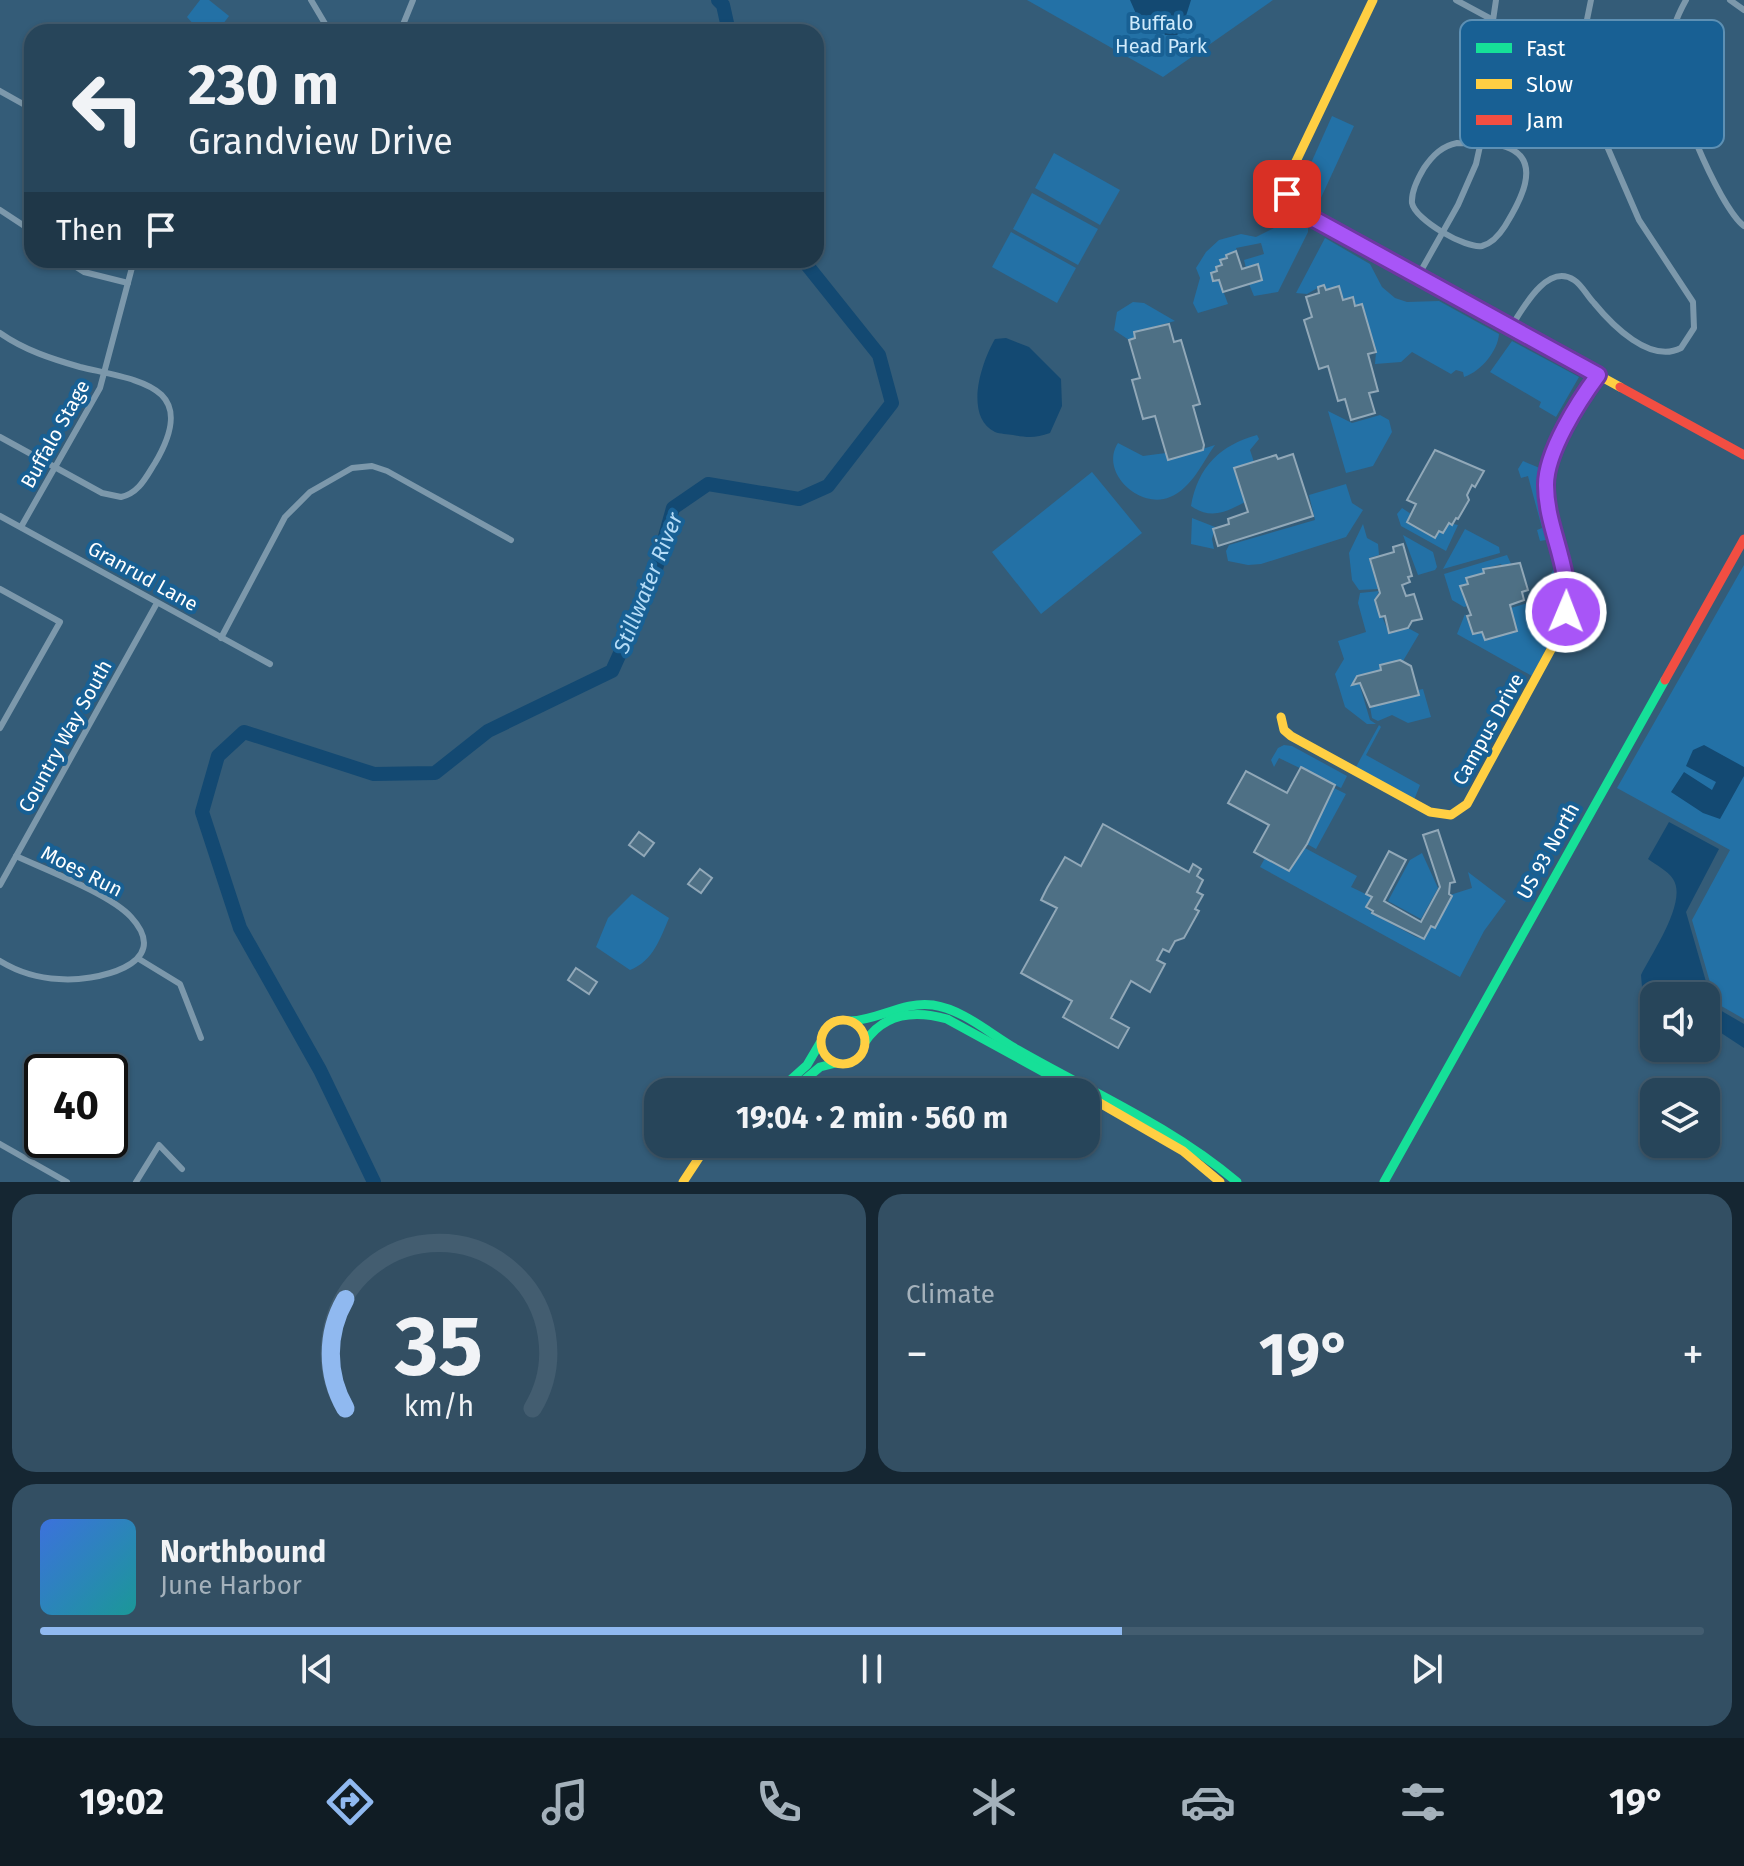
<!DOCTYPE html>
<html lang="en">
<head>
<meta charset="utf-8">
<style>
  :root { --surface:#27455a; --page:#334f63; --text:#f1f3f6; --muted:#a4b1bb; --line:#435d70; --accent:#90b9f0 }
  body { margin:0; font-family:"Fira Sans",sans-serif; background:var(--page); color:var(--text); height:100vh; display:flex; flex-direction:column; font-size:30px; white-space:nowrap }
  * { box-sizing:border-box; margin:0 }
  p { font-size:26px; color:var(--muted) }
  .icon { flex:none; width:44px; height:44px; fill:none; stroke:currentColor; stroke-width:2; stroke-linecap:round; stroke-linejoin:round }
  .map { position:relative; height:1182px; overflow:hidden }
  .drawer { display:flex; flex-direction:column; gap:12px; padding:12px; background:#152632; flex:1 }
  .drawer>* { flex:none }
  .guide { position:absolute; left:24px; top:24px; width:800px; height:244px; border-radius:24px; box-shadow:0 2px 6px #0004,0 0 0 2px var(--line); background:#27455a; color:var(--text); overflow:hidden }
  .tools { position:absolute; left:1640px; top:982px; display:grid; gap:16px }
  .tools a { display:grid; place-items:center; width:80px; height:80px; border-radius:16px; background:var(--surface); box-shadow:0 2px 6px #0004,0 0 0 2px var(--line); font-size:40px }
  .speed { position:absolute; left:24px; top:1054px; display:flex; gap:16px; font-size:40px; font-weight:700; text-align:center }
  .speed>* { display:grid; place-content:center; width:104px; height:104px; border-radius:50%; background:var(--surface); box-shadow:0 2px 6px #0004,0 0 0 2px var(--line); line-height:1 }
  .speed .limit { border:4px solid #111; border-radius:12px; background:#fff; color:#111 }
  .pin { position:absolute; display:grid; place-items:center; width:68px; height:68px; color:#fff; margin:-34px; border-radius:16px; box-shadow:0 4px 12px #0006 }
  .me { position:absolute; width:88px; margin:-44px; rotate:1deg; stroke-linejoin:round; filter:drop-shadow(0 0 6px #0008) }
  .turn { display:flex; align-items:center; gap:28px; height:168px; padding:0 32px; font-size:36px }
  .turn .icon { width:104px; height:104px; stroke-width:2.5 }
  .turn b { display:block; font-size:56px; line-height:68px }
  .then { display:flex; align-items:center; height:76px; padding:0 32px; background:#0003; gap:16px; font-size:30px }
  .big { font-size:60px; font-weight:700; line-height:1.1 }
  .drawer .card { flex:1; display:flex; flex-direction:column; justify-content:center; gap:12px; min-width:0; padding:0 28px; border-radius:24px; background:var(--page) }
  .drawer .dial { align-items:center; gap:0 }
  .dial svg { height:208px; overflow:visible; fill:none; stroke:var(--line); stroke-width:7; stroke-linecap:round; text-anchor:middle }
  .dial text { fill:var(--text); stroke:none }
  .song { display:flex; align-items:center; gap:24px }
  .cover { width:96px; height:96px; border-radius:12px; background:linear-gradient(135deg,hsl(220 70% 55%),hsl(180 70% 35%)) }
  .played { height:8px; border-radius:4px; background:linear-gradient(90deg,var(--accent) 65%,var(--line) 65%) }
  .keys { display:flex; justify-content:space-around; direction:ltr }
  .heat { display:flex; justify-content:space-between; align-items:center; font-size:44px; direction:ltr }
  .drawer .tiles { flex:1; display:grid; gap:12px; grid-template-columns:1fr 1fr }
  .card:last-child { grid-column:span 2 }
  .trip { position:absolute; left:644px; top:1078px; width:456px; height:80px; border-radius:24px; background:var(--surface); box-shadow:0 2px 6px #0004,0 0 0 2px var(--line); font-weight:700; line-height:80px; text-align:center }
  .dock { display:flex; height:128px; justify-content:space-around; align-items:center; background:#101c24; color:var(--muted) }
  .dock .icon { width:56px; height:56px }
  .dock .current { color:var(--accent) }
  .dock b { font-size:36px; color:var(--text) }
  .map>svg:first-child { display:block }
  .green { fill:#2371a6 }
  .water { fill:#134972 }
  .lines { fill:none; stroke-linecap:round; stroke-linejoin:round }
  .river { stroke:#134972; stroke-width:14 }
  .building { fill:#4e7085; stroke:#91a8b8; stroke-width:2 }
  .street { stroke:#7c98ab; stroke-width:6 }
  .fast { stroke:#16e098; stroke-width:9 }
  .slow { stroke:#ffcf43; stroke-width:9 }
  .jam { stroke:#f24e42; stroke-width:9 }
  .route-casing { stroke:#6d37a1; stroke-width:20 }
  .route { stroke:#a855f7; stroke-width:14 }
  .labels { text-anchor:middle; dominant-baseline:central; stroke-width:8; stroke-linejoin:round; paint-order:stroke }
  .park-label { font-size:20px; fill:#cfeafb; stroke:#186094 }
  .street-label { font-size:20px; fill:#fff; stroke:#186094 }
  .water-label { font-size:22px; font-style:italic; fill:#b5dcf7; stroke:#186094 }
  .key { fill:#186094; stroke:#5d90b4; stroke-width:2 }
  .key-label { font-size:22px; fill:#fff }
</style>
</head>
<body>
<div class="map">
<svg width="1744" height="1182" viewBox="0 0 1744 1182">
  <rect width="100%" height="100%" fill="#345c78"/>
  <!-- green -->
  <g class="green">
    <path d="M200 0H209L229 16 217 32C203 32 196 28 187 17Z"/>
    <path d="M1027 0H1273L1163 77Z"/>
    <path d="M1332 116 1354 126 1320 200 1299 190Z"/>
    <path d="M1054 153 1120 190 1100 225 1035 188Z"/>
    <path d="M1032 193 1098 229 1078 265 1013 229Z"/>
    <path d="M1292 219 1308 228V232L1278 292 1254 296 1249 284 1262 280 1258 264 1246 268 1244 260 1264 254 1261 243 1236 248 1237 251 1226 255 1227 258 1220 261 1222 265 1216 267 1217 271 1211 273 1213 281 1219 280 1228 304 1198 313 1193 303 1200 278 1196 268 1206 252 1219 240 1241 234 1256 237Z"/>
    <path d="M1011 232 1076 268 1057 303 992 267Z"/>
    <path d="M1325 238 1370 264 1382 287 1395 298 1407 302 1439 301 1499 334C1498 350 1482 371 1464 377L1463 372 1456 370 1451 374 1412 352 1401 362 1375 364 1376 352 1362 304 1355 306 1352 298 1343 300 1339 286 1326 290 1323 285 1307 294 1296 293Z"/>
    <path d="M1133 302 1144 303 1175 321 1134 332 1135 338 1129 340 1114 330 1117 312Z"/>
    <path d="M1512 341 1579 377 1556 417 1539 407 1541 402 1490 372Z"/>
    <path d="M1328 411 1352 423 1380 415 1389 420 1392 432 1373 466 1346 473Z"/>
    <path d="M1257 435 1259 439 1250 450 1254 462 1234 468 1245 502C1226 512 1211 520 1191 506 1198 466 1221 445 1257 435Z"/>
    <path d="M1118 443 1143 456 1166 453 1168 460 1215 445C1202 463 1192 488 1170 497 1140 510 1099 472 1118 443Z"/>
    <path d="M1523 461 1542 469 1540 498 1560 574 1553 579 1550 576 1554 568 1546 540 1540 541 1537 530 1542 528 1528 476 1521 478 1518 469Z"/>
    <path d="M1092 472 1142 533 1041 614 992 552Z"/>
    <path d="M1346 484 1352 503 1363 510 1346 537 1261 564 1248 565 1228 561 1226 551 1229 545 1315 520 1309 495Z"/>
    <path d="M1402 508 1411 514 1407 522 1435 537 1439 531 1443 533 1449 523 1458 525 1446 551 1401 526 1397 514Z"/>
    <path d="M1192 518 1215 527 1212 539 1214 549 1191 544Z"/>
    <path d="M1363 524 1367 538 1378 544 1379 555 1369 558 1378 589 1359 590 1352 580 1349 553Z"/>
    <path d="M1465 529 1499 547 1500 553 1443 569Z"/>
    <path d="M1403 535 1433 552 1437 567 1435 570 1418 575Z"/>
    <path d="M1507 555 1512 566 1503 568 1501 564 1484 569V573L1467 578 1468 584 1461 587 1464 597 1471 596 1474 604 1464 607 1452 600 1444 574Z"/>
    <path d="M1744 565V1019L1716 1003 1692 920 1730 850 1617 788Z"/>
    <path d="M1558 586 1561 588C1560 622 1548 647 1532 676L1457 634 1465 614 1473 634 1482 632 1485 640 1517 631 1511 608 1534 601 1539 592Z"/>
    <path d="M1379 591 1375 600 1389 633 1408 628 1419 634 1403 661 1380 665 1381 670 1357 676 1370 720 1376 724H1367L1345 707 1335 674 1344 659 1338 641 1366 632 1358 603 1360 593Z"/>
    <path d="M1423 689 1431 717 1408 723 1392 715 1378 721 1372 718 1370 707 1419 695 1418 690Z"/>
    <path d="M1379 725 1381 727 1366 755 1420 785 1414 800 1356 767Z"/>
    <path d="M1284 745 1292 746 1347 776 1341 788 1279 758 1274 767 1271 760 1278 748Z"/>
    <path d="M1334 788 1346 794 1316 849 1307 844Z"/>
    <path d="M1305 848 1357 876 1351 887 1372 897 1366 907 1373 914 1416 937 1423 939 1431 926 1435 927 1450 895 1472 888 1468 872 1506 901 1484 931 1460 977 1260 867 1265 858 1289 871Z"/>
    <path d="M1422 853 1438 888 1421 919 1388 901 1410 860Z"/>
    <path d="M632 894 669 918C660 939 653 961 630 970L596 947 608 918Z"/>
  </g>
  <!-- water -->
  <g class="water">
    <path d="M1130 0H1191L1186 16 1187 25 1177 35H1165L1158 24 1153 25 1155 21 1151 18 1141 25Z"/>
    <path d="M1006 338 1029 347 1061 379 1062 406 1050 433C1036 438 1028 438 1013 435 1008 434 1000 434 995 432 963 416 982 361 995 339Z"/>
    <path d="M1704 745 1744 767V776L1720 819 1703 813 1671 792 1684 772 1712 790 1716 782 1686 766 1693 750Z"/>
    <path d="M1669 822 1719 849 1686 912 1713 1006 1744 1024V1048L1706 1023V996H1658L1642 987 1641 975C1652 953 1688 901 1673 879 1668 871 1656 865 1648 859Z"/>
  </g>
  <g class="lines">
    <!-- river -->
    <g class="river">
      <path d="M718 0 723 5 729 32"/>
      <path d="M374 1182 320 1070 240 928 202 812 218 756 244 732 374 774 435 773 488 731 612 671 652 583 673 508 708 484 799 499 828 486 892 403 879 355 803 260"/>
    </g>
  </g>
  <!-- building -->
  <g class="building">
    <path d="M1236 251 1242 269 1258 264 1262 280 1223 292 1219 280 1213 281 1211 273 1217 271 1216 267 1222 265 1220 260 1227 258 1226 255Z"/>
    <path d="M1324 285 1326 290 1339 286 1343 300 1353 297 1355 306 1362 304 1376 352 1368 354 1378 391 1369 393 1375 413 1351 420 1345 399 1338 401 1328 366 1319 369 1304 320 1312 317 1306 297 1319 293 1318 287Z"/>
    <path d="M1169 324 1174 342 1181 340 1200 404 1193 406 1204 445 1203 450 1168 460 1155 416 1143 419 1132 380 1140 378 1129 340 1135 338 1134 332Z"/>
    <path d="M1435 450 1484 471 1475 487 1472 485 1467 495 1469 500 1458 519 1456 518 1452 525 1449 523 1443 533 1439 531 1435 538 1407 522 1416 504 1407 500Z"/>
    <path d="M1293 454 1313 516 1218 546 1213 529 1229 524 1228 519 1248 512 1234 468 1276 455 1278 459Z"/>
    <path d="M1403 544 1412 576 1408 577 1410 582 1402 585 1406 596 1414 594 1422 619 1412 621 1408 628 1389 633 1385 616 1380 617 1375 600 1380 593 1370 559 1394 552 1393 547Z"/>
    <path d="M1520 563 1528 590 1522 592 1524 600 1510 605 1517 631 1485 640 1482 632 1473 634 1467 616 1471 615 1460 586 1468 584 1466 578 1484 573 1483 569Z"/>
    <path d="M1400 660 1411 666 1419 695 1370 707 1360 683 1352 685 1357 676 1381 670 1380 665Z"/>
    <path d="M1301 767 1335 785 1307 844 1289 871 1254 852 1269 825 1228 803 1246 771 1287 793Z"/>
    <path d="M1103 824 1189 872 1193 864 1201 869 1197 876 1203 880 1197 892 1203 895 1195 909 1199 911 1184 938 1175 941 1169 952 1163 949 1157 960 1165 964 1150 992 1131 981 1111 1018 1129 1028 1118 1048 1063 1017 1072 1001 1021 973 1057 908 1041 900 1047 888 1065 857 1081 866Z"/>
    <path d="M1438 830 1455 882 1450 883 1449 894 1452 896 1435 928 1431 926 1424 939 1372 913 1373 911 1366 907 1372 897 1366 894 1389 851 1406 860 1384 901 1421 922 1440 887 1423 835Z"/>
    <path d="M639 832 654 843 644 856 629 845Z"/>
    <path d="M700 869 712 878 701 893 688 884Z"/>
    <path d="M576 968 597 982 589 994 568 980Z"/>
  </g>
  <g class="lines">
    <!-- street -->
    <g class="street">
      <path d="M311 0 330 32"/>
      <path d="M1456 0 1493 20"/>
      <path d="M1686 0C1677 16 1670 33 1669 52 1669 86 1718 206 1744 226"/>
      <path d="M1730 0 1744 10"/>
      <path d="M400 32 413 0"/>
      <path d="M0 91 32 109"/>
      <path d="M1457 143C1473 144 1492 142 1506 147 1545 160 1518 205 1505 226 1500 234 1493 243 1482 246 1466 249 1415 220 1412 203 1411 191 1418 178 1424 168 1433 155 1442 146 1457 143Z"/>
      <path d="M0 210 32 231"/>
      <path d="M65 260 84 272 128 283"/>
      <path d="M1418 276 1458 205 1476 164 1486 119 1488 54 1496 0"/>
      <path d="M1511 327C1522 310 1547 262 1574 280 1582 285 1587 296 1594 303 1612 325 1650 364 1681 348L1694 328 1693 302 1639 220 1587 100 1580 54 1591 0"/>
      <path d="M0 333C24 350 52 359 80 367 139 381 201 385 155 463 146 477 139 493 121 497L102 493 0 437"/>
      <path d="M0 516 270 664"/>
      <path d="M21 527 100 388 134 260"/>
      <path d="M0 589 60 622 0 728"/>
      <path d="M221 638 285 517 310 492 352 468 372 466 387 471 511 540"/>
      <path d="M0 885 157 603"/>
      <path d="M139 959 180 984 201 1038"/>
      <path d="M0 961C18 972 37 978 59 979 92 982 176 966 131 917 110 894 46 870 16 856"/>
      <path d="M0 1144 67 1182"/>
      <path d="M136 1182 159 1145 182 1169"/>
    </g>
    <!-- fast -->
    <g class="fast">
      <path d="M850 1021C879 1020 903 1001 933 1005 965 1010 991 1035 1018 1050 1093 1093 1171 1126 1237 1182"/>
      <path d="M865 1042C884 1013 915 1010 947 1019L1080 1092"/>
      <path d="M777 1092 807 1065 820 1043"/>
      <path d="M790 1092 820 1067 836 1063"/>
      <path d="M1384 1182 1665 680"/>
    </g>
    <!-- slow -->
    <g class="slow">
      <path d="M1373 0 1289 176C1284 197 1295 207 1312 218L1620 387"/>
      <path d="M1281 717 1284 730 1291 736 1430 812 1451 815 1467 804 1560 633 1569 590 1565 575"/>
      <circle cx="843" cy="1042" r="22"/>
      <path d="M1086 1095 1183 1151 1220 1182"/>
      <path d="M683 1182 708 1144"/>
    </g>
    <!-- jam -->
    <g class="jam">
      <path d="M1620 387 1744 455"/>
      <path d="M1565 575C1557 540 1537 492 1550 457 1559 431 1584 399 1598 375"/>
      <path d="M1665 680 1744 539"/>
    </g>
  </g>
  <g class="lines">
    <defs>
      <path id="route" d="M1287 194 1292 204 1312 218 1598 375C1578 402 1546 452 1546 485 1546 529 1572 567 1566 612"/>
    </defs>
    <!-- route casing -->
    <use href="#route" class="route-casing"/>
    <!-- route -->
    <use href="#route" class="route"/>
  </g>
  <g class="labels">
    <!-- park labels -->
    <g class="park-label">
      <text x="1161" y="23">Buffalo<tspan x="1161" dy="23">Head Park</tspan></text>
    </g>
    <!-- street labels -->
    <g class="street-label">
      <text transform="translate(55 434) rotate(-61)">Buffalo Stage</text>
      <text transform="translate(143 576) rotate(29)">Granrud Lane</text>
      <text transform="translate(1488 729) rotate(-61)">Campus Drive</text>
      <text transform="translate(65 736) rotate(-61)">Country Way South</text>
      <text transform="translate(1548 851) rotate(-61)">US 93 North</text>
      <text transform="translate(82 871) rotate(27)">Moes Run</text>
    </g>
    <!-- water labels -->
    <g class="water-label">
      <text transform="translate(648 583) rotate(-68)">Stillwater River</text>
    </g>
  </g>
  <!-- legend -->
  <rect x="1460" y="20" width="264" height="128" rx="12" class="key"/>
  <rect x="1476" y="43" width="36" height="10" fill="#16e098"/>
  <rect x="1476" y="79" width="36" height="10" fill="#ffcf43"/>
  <rect x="1476" y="115" width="36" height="10" fill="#f24e42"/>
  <g class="key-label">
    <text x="1526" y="56">Fast</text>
    <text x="1526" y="92">Slow</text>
    <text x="1526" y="128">Jam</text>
  </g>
</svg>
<div class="tools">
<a><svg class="icon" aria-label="sound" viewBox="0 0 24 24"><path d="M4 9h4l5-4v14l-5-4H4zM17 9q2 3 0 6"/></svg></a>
<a><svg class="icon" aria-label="layers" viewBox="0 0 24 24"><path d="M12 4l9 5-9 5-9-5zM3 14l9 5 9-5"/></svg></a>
</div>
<div class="speed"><div class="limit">40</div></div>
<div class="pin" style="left:1287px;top:194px;background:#d93025"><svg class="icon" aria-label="arrive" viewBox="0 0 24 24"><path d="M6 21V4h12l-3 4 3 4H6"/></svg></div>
<svg class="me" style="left:1566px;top:612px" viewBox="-20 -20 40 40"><circle r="17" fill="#a855f7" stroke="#fff" stroke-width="3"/><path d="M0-11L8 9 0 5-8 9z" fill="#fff"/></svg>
<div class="trip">19:04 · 2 min · 560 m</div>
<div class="guide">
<div class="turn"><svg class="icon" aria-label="left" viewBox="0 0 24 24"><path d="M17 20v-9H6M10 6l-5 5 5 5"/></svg><div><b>230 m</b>Grandview Drive</div></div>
<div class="then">Then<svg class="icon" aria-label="arrive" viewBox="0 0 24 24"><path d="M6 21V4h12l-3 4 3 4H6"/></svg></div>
</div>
</div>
<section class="drawer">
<div class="tiles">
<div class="card dial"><svg viewBox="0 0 100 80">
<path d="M14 69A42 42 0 1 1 86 69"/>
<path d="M14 69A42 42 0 0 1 14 27" stroke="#90b9f0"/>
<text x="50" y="56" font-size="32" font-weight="700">35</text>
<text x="50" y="72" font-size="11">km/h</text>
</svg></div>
<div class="card"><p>Climate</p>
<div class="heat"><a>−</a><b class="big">19°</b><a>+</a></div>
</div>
<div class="card">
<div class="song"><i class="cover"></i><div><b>Northbound</b><p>June Harbor</p></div></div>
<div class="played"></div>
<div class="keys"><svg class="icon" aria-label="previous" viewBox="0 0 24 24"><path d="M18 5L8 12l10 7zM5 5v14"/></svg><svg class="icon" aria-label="pause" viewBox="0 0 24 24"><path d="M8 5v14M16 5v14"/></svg><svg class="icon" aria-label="next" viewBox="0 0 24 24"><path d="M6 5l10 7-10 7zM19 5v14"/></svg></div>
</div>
</div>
</section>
<nav class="dock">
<b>19:02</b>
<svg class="icon current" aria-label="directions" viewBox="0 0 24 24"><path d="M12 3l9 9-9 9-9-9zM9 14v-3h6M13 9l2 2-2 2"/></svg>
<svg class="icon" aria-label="music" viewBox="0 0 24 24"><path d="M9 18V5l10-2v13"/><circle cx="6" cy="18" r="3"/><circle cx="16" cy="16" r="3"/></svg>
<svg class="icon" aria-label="phone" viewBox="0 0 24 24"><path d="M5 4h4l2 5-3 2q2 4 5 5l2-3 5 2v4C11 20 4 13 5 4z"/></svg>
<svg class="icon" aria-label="climate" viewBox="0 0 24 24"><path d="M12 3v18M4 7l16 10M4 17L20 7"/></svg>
<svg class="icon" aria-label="car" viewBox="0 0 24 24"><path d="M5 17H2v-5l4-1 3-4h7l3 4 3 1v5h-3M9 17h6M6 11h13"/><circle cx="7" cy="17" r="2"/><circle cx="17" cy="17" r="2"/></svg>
<svg class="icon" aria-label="filters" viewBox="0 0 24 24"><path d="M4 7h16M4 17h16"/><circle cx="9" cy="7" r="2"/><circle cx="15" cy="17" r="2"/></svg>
<b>19°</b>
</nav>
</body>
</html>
